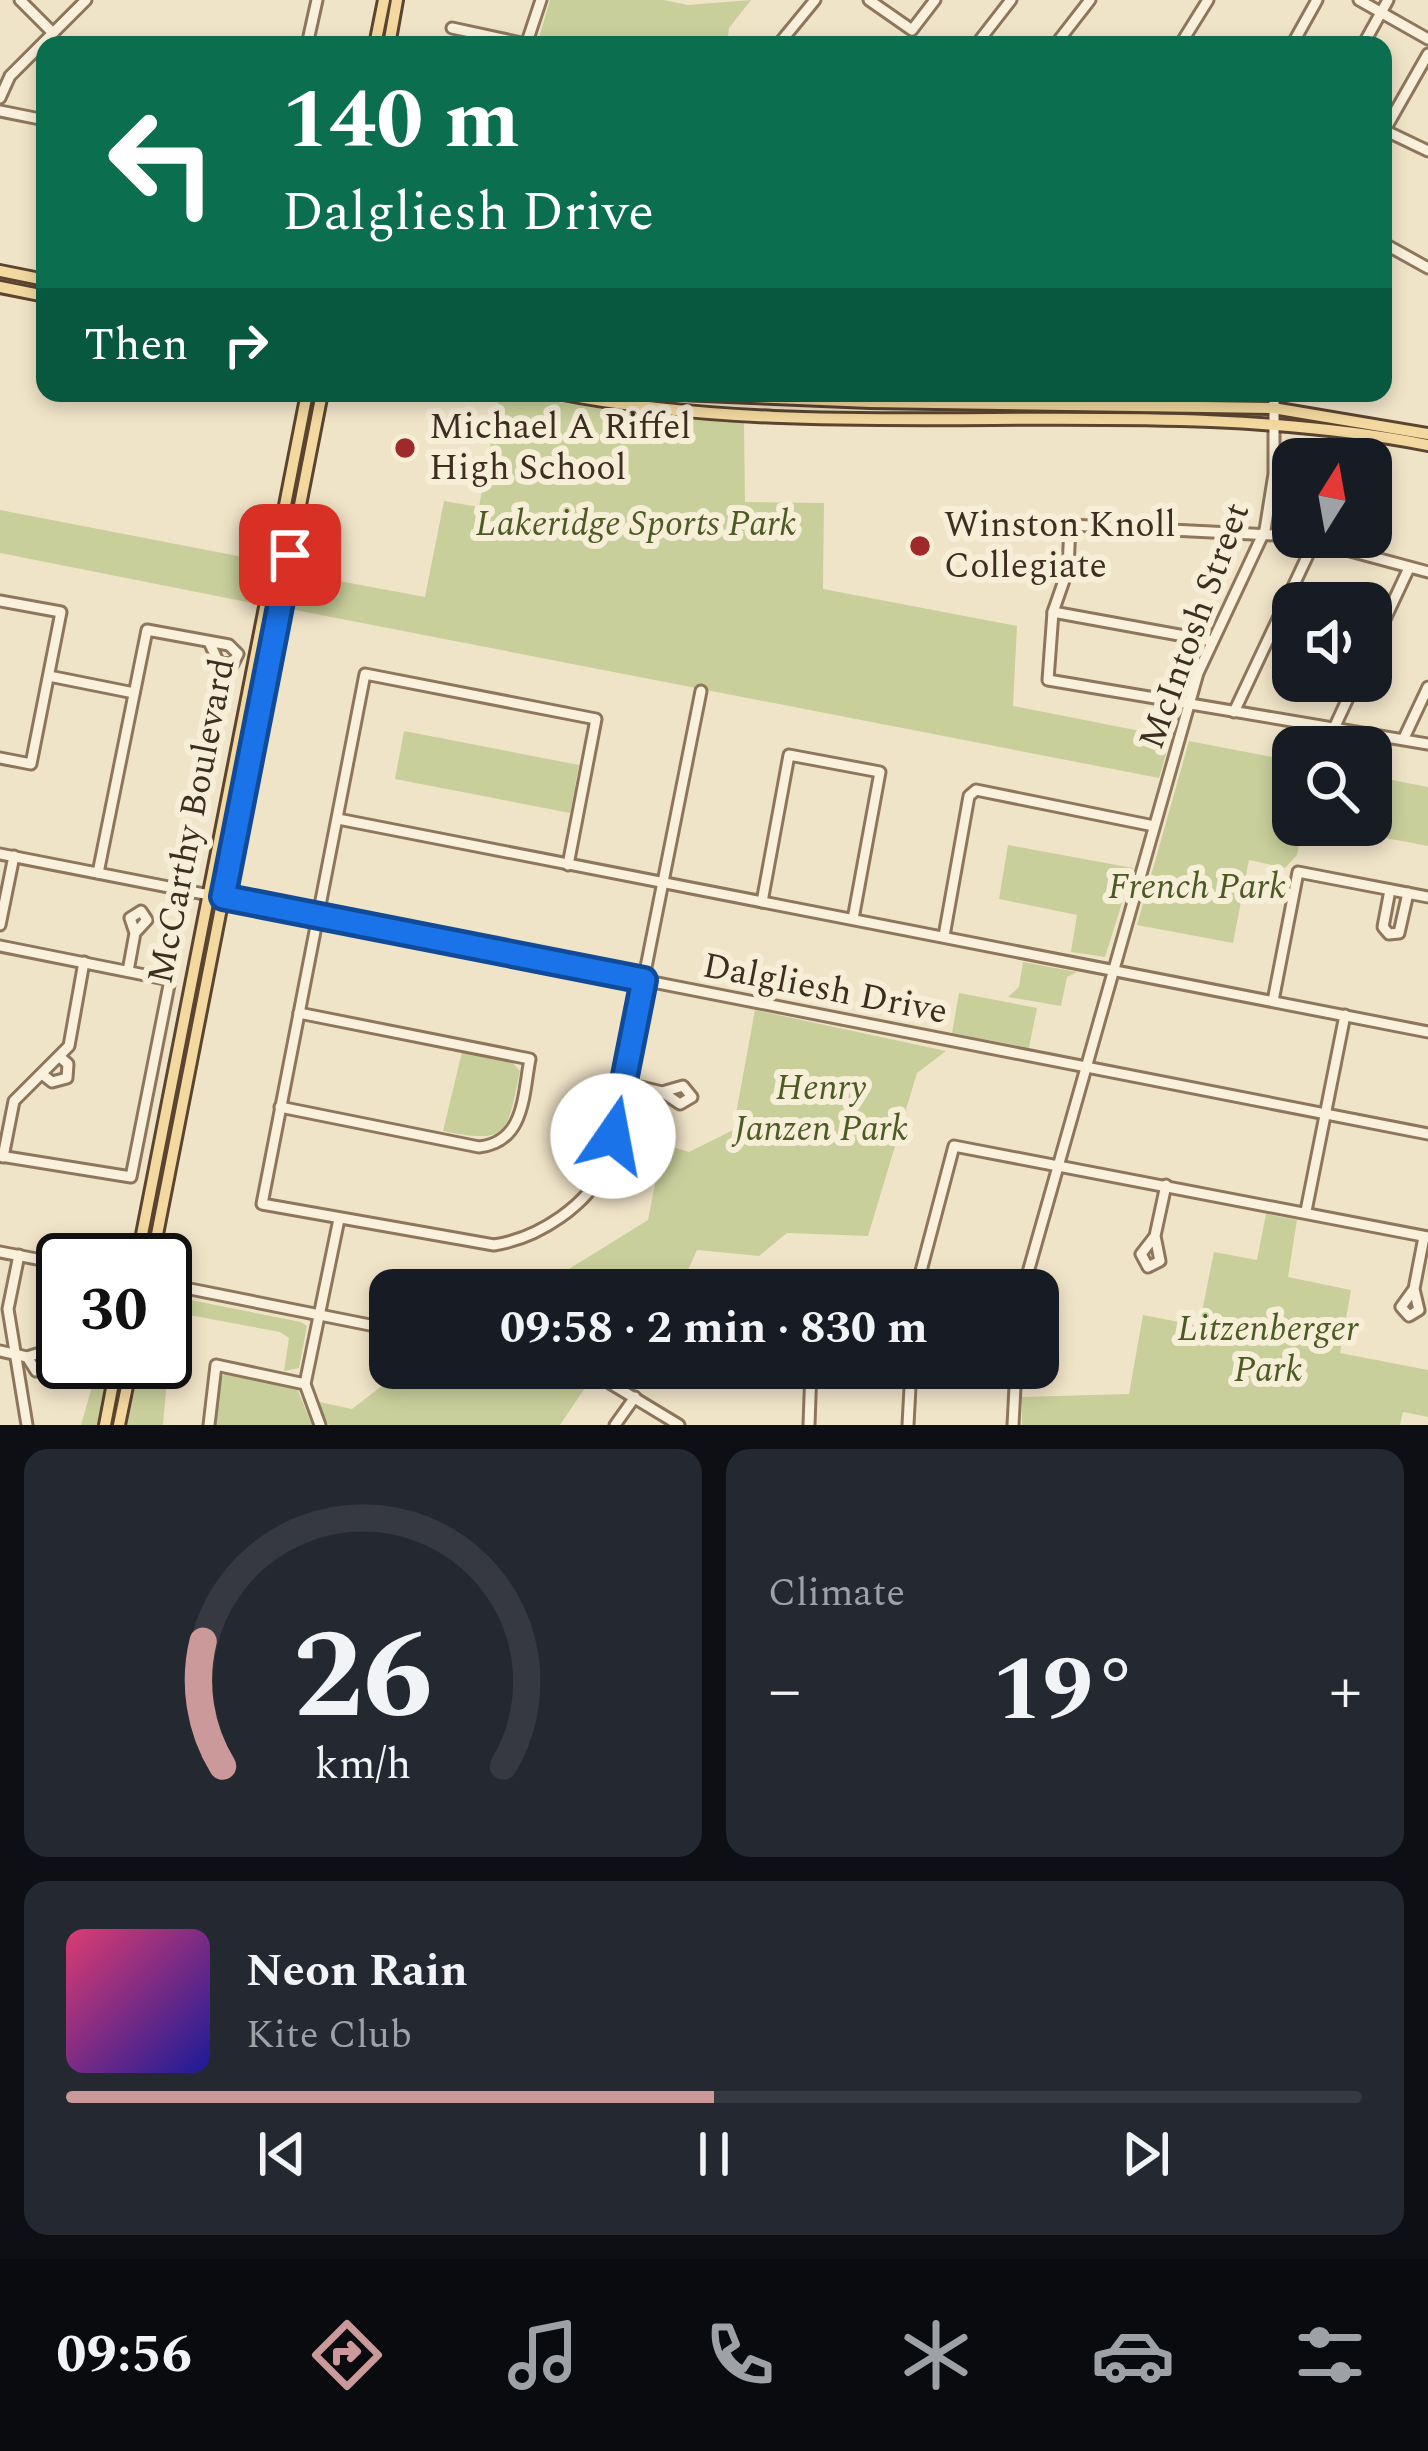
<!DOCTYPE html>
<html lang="en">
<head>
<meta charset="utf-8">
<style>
  :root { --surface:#171b24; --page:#242831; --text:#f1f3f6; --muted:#9ea1a6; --line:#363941; --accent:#cc999b }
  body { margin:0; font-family:Spectral,serif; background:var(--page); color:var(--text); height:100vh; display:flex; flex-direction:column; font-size:45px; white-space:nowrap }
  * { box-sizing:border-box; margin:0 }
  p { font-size:39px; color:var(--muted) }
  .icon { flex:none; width:66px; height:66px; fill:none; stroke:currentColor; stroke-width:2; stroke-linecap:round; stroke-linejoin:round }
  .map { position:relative; height:1425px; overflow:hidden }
  .drawer { display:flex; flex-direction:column; gap:24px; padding:24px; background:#0d0f14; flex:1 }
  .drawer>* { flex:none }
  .top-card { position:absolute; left:36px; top:36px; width:1356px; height:366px; border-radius:24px; box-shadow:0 6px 18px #0003; background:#0b6e4f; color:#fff; overflow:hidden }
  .needle { width:78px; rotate:11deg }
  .fabs { position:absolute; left:1272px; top:438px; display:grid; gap:24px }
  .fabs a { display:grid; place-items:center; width:120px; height:120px; border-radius:24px; background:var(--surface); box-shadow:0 6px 18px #0003; font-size:60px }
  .speed { position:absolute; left:36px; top:1233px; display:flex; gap:24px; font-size:60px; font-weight:700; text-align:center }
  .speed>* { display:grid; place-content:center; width:156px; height:156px; border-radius:50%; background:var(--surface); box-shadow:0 6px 18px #0003; line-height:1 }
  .speed .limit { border:6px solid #111; border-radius:18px; background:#fff; color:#111 }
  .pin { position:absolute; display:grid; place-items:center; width:102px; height:102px; color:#fff; margin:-51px; border-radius:24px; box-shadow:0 6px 18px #0006 }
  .me { position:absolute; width:132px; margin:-66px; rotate:12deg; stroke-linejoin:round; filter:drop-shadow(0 0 9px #0008) }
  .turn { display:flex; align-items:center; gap:42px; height:252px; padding:0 48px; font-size:54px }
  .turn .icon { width:156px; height:156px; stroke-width:2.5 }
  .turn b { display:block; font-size:84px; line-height:102px }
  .then { display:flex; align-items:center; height:114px; padding:0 48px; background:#0003; gap:24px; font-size:45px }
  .big { font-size:90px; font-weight:700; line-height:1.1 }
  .drawer .widget { flex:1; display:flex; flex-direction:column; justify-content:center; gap:18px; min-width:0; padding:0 42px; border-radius:24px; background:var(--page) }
  .drawer .dial { align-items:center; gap:0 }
  .dial svg { height:312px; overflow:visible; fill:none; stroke:var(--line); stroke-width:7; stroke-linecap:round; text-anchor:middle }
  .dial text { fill:var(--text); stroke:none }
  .song { display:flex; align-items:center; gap:36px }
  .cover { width:144px; height:144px; border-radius:18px; background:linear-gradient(135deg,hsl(340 70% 55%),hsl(240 70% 35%)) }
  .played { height:12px; border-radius:6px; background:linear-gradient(90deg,var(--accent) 50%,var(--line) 50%) }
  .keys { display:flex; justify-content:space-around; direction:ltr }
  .heat { display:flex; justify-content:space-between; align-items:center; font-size:66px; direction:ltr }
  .drawer .tiles { flex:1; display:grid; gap:24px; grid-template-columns:1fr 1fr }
  .widget:last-child { grid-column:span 2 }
  .trip { position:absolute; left:369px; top:1269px; width:690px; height:120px; border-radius:24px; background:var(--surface); box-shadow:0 6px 18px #0003; font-weight:700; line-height:120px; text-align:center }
  .dock { display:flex; height:192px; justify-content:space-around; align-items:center; background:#090b0e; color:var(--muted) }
  .dock .icon { width:84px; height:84px }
  .dock .current { color:var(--accent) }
  .dock b { font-size:54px; color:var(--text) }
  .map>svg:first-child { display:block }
  .green { fill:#c9cf9b }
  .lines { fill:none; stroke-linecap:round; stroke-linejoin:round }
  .minor-casing { stroke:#8d765c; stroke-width:15 }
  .major-casing { stroke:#5b4430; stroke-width:16 }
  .minor { stroke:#faf1dc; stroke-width:9 }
  .major { stroke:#f3d9a0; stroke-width:10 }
  .route-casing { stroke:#114b97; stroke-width:30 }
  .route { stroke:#1a73e8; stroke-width:21 }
  .poi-dot { fill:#9e2a2b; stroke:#f7eed8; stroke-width:4.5 }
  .labels { text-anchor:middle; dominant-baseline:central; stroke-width:12; stroke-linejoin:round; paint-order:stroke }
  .poi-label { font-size:36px; fill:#3d2e20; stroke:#f7eed8; text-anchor:start }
  .park-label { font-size:36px; font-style:italic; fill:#4d5a26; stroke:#f7eed8 }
  .street-label { font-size:36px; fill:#3d2e20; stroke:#f7eed8 }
</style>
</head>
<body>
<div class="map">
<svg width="1428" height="1425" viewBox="0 0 1428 1425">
  <rect width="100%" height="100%" fill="#f0e4c8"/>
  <!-- green -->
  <g class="green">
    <path d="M550 0H664L688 5 751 0 729 28 727 45H537Z"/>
    <path d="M500 393 643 415 744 423 745 502 824 503 823 589 1017 626 1013 706 1171 737 1159 778 290 609 296 573 425 597 444 501 479 507Z"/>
    <path d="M0 510 269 562 262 605 0 553Z"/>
    <path d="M404 731 579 765 570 813 395 779Z"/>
    <path d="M1189 741 1293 761V825H1303L1297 855 1285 868 1249 860 1233 943 1137 925Z"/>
    <path d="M1371 776 1428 787V846L1318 825H1371Z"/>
    <path d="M1008 845 1133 868 1105 957 1071 952 1077 915 999 899Z"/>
    <path d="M1023 962 1077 972 1067 977 1061 1006 1008 997 1019 987Z"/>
    <path d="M959 993 1037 1008 1029 1048 952 1033Z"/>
    <path d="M755 1010 946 1051 917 1073 868 1236 787 1233 759 1256 697 1250 679 1290H535L648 1220 663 1144 689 1152 733 1130Z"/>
    <path d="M462 1052 512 1062 520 1071C507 1132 510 1145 443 1131Z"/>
    <path d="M1266 1214 1297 1220 1288 1277 1351 1290 1340 1353 1428 1370V1417L1403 1412 1400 1425H1022V1397L1129 1394 1143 1315 1199 1326 1214 1252 1257 1260Z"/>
    <path d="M165 1295 301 1322 307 1326 299 1368 284 1371 289 1338 280 1332 173 1312 163 1425H127L140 1362H165Z"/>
    <path d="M99 1362H109L97 1425H81Z"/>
    <path d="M405 1368H553L589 1382 560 1425H329L315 1401 352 1409Z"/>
    <path d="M229 1371 296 1386 312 1425H216L220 1378Z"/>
  </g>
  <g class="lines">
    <defs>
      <g id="minor">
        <path d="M20 0 53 33"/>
        <path d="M869 0 912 30 935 0"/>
        <path d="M1359 0 1428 39"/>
        <path d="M452 28 526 44"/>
        <path d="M307 45 317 0"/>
        <path d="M526 45 541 0"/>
        <path d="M778 45 815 0"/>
        <path d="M976 45 1011 0"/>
        <path d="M1055 45 1090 0"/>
        <path d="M1180 45 1208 0"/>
        <path d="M1292 45 1317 0"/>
        <path d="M1363 45 1388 0"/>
        <path d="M0 98 10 76 86 0"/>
        <path d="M0 111 45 120"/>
        <path d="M1384 130 1428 151"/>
        <path d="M1383 133 1428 54"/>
        <path d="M1383 243 1428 268"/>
        <path d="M1293 536 1070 525 1068 569 1053 612 1048 680 1428 744"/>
        <path d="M1298 537 1428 572"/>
        <path d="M0 601 61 612 31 764 0 758"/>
        <path d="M1053 612 1212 641"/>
        <path d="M1371 649 1409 568"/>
        <path d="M49 676 134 693"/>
        <path d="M1234 712 1315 540"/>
        <path d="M1335 726 1356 681"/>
        <path d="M1404 738 1428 687"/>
        <path d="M338 819 1428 1032"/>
        <path d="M0 854 1428 1134"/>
        <path d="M568 865 596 719 365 674 262 1204 494 1245C539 1238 589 1205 607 1163L701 691"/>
        <path d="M98 873 147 630 229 645 238 654 233 664 219 663 209 642"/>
        <path d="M1390 890 1383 927 1389 934 1399 933 1408 893"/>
        <path d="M762 902 789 755 880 772 853 919"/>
        <path d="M0 925 14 856"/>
        <path d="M944 936 969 796 976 790 1154 826"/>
        <path d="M0 946 170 980 131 1177 0 1156"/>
        <path d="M128 971 135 933 130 918 141 911 147 920 135 933"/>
        <path d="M1273 1001 1298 872 1428 897"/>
        <path d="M42 1074 52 1082 67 1078 68 1064 60 1057"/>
        <path d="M624 1083 662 1092 680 1104 692 1097 683 1086 662 1092"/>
        <path d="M280 1107 479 1147C525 1142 523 1095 530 1059L299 1013"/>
        <path d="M3 1157 14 1101 69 1046 84 962"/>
        <path d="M1306 1211 1345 1015"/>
        <path d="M1155 1236 1160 1261 1148 1267 1141 1254 1155 1236 1166 1185"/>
        <path d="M0 1252 63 1264"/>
        <path d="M19 1255 8 1309 27 1425"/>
        <path d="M165 1284 390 1329"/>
        <path d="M1414 1289 1419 1310 1409 1316 1401 1307 1414 1289 1424 1237"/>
        <path d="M814 1290H905"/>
        <path d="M916 1290 954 1146 1428 1237"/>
        <path d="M1023 1290 1198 673 1265 530 1274 474V393"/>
        <path d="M0 1351 27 1357 43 1352 51 1365 36 1371 27 1357"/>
        <path d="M585 1368 679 1425"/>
        <path d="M209 1425 216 1365 305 1384"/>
        <path d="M320 1425 305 1384 339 1219"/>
        <path d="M615 1425 635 1397"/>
        <path d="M809 1425 811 1368"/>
        <path d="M908 1425 911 1368"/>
        <path d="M1013 1425 1016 1368"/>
      </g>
      <g id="major">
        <path d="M375 45 384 0"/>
        <path d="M389 45 397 0"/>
        <path d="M0 271 45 280"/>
        <path d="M0 287 45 296"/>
        <path d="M557 393C844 449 1141 389 1428 445"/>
        <path d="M654 393 870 402 1273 408 1428 434"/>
        <path d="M137 1260 307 393"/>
        <path d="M152 1260 322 393"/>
        <path d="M105 1425 117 1362"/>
        <path d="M119 1425 132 1362"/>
      </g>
    </defs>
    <!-- minor casing -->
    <use href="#minor" class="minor-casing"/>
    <!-- major casing -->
    <use href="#major" class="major-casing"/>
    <!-- minor -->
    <use href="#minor" class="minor"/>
    <!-- major -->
    <use href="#major" class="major"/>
  </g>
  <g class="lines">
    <defs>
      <path id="route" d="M290 555 223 897 644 980 613 1136"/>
    </defs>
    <!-- route casing -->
    <use href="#route" class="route-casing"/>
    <!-- route -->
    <use href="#route" class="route"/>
  </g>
  <!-- markers -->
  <g class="poi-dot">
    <circle cx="405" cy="448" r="12"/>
    <circle cx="920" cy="546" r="12"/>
  </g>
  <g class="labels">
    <!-- poi labels -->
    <g class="poi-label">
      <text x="429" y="427">Michael A Riffel<tspan x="429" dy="41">High School</tspan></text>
      <text x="944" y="525">Winston Knoll<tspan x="944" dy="41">Collegiate</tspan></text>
    </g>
    <!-- park labels -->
    <g class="park-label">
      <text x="636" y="524">Lakeridge Sports Park</text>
      <text x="1197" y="887">French Park</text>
      <text x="821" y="1088">Henry<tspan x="821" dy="41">Janzen Park</tspan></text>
      <text x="1268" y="1329">Litzenberger<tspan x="1268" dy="41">Park</tspan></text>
    </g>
    <!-- street labels -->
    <g class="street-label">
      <text transform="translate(1195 626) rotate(-70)">McIntosh Street</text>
      <text transform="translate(192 821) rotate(-79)">McCarthy Boulevard</text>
      <text transform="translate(825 989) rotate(11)">Dalgliesh Drive</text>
    </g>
  </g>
</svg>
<div class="fabs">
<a><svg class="needle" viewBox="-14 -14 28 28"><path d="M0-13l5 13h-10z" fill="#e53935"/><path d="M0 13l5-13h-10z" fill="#9ea1a6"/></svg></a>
<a><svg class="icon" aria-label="sound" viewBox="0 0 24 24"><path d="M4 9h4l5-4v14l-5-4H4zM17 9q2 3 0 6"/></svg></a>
<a><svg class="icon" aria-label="search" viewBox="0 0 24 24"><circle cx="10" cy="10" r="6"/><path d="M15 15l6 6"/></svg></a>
</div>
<div class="speed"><div class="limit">30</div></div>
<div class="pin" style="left:290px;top:555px;background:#d93025"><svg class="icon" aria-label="arrive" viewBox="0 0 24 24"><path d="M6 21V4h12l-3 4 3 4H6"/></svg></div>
<svg class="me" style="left:613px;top:1136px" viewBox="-20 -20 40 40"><circle r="19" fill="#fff"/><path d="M0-13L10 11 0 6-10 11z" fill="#1a73e8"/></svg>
<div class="trip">09:58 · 2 min · 830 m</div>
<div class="top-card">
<div class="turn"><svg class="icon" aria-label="left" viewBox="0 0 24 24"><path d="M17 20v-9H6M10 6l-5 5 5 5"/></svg><div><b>140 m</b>Dalgliesh Drive</div></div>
<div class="then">Then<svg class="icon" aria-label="right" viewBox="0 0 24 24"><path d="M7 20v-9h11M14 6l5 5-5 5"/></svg></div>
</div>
</div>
<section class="drawer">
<div class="tiles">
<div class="widget dial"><svg viewBox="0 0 100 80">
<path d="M14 69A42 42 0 1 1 86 69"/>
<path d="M14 69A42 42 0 0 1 9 37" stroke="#cc999b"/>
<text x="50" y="56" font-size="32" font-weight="700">26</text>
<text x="50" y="72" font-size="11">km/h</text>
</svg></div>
<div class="widget"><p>Climate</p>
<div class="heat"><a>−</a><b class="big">19°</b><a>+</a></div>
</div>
<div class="widget">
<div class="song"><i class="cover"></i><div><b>Neon Rain</b><p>Kite Club</p></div></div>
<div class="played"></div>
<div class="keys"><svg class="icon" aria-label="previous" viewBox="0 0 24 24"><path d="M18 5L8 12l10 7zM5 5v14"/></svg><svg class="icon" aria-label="pause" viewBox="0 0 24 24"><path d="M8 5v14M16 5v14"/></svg><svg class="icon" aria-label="next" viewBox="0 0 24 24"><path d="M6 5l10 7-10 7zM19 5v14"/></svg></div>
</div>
</div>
</section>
<nav class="dock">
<b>09:56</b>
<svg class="icon current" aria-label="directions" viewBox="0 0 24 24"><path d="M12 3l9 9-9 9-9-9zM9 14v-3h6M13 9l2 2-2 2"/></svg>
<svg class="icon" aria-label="music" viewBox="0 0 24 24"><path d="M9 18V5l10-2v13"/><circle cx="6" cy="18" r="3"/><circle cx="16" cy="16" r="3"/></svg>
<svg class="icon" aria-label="phone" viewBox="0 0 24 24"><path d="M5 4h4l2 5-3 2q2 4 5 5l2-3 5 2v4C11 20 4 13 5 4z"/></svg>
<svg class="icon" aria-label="climate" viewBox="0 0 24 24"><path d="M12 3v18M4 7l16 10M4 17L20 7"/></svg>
<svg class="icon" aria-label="car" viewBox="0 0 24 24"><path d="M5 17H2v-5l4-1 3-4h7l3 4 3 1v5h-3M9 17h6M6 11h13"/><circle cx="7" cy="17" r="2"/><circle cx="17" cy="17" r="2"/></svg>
<svg class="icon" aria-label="filters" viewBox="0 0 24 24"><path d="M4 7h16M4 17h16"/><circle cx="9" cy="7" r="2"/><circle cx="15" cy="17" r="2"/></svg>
</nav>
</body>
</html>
